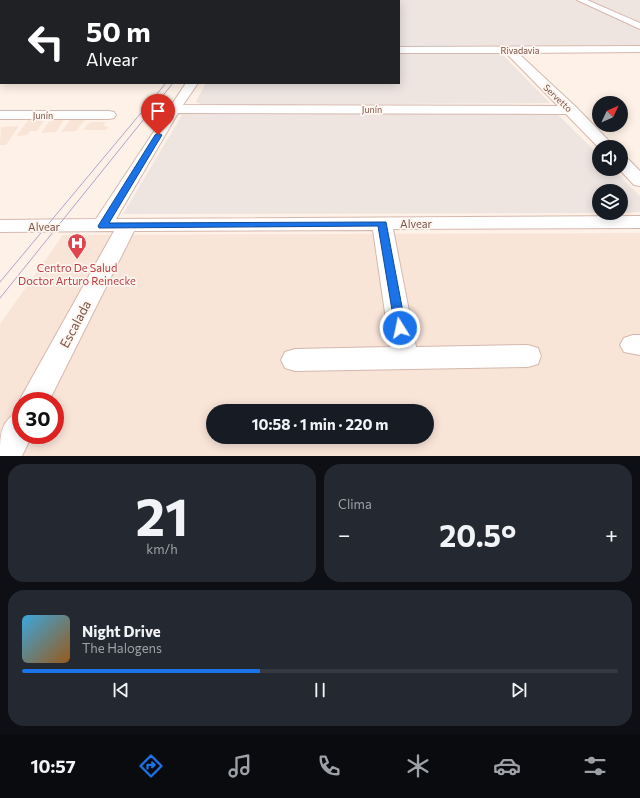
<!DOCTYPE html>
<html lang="es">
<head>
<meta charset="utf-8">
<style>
  :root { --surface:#171b24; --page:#242831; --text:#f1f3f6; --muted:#9ea1a6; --line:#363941; --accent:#1a73e8 }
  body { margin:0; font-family:Commissioner,sans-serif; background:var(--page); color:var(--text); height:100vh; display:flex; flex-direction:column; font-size:15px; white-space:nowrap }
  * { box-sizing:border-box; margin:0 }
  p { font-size:13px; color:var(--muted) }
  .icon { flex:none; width:22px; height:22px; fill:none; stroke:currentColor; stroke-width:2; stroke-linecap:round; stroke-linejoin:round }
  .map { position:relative; height:456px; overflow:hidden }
  .side { display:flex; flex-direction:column; gap:8px; padding:8px; background:#0d0f14; flex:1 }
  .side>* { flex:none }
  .top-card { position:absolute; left:0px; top:0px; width:400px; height:84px; box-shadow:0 2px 10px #0003; background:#202124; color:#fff; overflow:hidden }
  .needle { width:26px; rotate:46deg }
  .tools { position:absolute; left:592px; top:96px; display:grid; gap:8px }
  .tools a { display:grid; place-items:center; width:36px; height:36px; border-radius:50%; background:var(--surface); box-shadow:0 2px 10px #0003; font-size:20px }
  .speed { position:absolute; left:12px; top:392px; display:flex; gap:8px; font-size:20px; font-weight:700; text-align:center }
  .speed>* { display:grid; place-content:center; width:52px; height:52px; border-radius:50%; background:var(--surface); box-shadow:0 2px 10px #0003; line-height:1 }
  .speed .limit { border:6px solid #d22; background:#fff; color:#111 }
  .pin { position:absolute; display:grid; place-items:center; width:34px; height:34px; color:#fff; margin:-41px -17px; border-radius:50% 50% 50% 0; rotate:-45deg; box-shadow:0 0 4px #0007 }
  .pin .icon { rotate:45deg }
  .me { position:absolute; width:44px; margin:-22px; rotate:350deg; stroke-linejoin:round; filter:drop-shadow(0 0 3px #0008) }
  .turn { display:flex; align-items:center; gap:14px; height:84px; padding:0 20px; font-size:18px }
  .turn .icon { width:52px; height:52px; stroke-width:2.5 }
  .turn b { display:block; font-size:28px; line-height:34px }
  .big { font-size:30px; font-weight:700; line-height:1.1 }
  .side .card { flex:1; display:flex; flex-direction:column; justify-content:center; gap:6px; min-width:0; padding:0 14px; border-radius:16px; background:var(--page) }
  .side .dial { align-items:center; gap:0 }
  .dial b { font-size:52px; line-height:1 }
  .song { display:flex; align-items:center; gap:12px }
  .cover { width:48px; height:48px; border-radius:6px; background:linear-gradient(135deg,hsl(200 70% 55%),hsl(30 70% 35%)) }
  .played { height:4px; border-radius:2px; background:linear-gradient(90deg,var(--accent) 40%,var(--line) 40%) }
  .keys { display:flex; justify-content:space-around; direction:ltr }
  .heat { display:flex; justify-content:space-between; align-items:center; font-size:22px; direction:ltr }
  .side .tiles { flex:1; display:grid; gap:8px; grid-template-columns:1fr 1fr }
  .card:last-child { grid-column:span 2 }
  .trip { position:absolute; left:206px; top:404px; width:228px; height:40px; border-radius:20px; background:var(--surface); box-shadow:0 2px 10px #0003; font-weight:700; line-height:40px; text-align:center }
  .tab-bar { display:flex; height:64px; justify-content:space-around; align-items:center; background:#090b0e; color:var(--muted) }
  .tab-bar .icon { width:28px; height:28px }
  .tab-bar .current { color:var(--accent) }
  .tab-bar b { font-size:18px; color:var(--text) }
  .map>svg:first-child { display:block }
  .residential { fill:#f9e4d8; fill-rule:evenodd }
  .industrial { fill:#eee5e1 }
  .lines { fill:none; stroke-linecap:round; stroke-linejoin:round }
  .minor-casing { stroke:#d4b8ae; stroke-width:2 }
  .minor { fill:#fff; fill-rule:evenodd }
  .tram { stroke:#b1a3ca; stroke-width:1 }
  .route { fill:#1a73e8; stroke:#114b97 }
  .labels { text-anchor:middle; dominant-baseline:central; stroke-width:3.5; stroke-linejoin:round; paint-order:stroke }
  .far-street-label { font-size:9px; fill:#7b5148; stroke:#fff6ef }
  .street-label { font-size:11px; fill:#7b5148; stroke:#fff6ef }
  .health-label { font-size:11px; fill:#be3a42; stroke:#fff6ef }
  .near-street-label { font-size:13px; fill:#7b5148; stroke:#fff6ef }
</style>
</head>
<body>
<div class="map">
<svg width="640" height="456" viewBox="0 0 640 456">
  <rect width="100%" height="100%" fill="#fef1e7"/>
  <!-- residential -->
  <g class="residential">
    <path d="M46 118 37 131H30L27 135 16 136 29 119Z"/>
    <path d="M65 118 56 132 41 133 51 119Z"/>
    <path d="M70 120H85L76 131 61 132Z"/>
    <path d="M90 122H106L103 126 109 127 106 130H83Z"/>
    <path d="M19 126 6 145H0L1 127Z"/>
    <path d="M640 233V456H0V324L63 235ZM21 401H55V435H21ZM213 411H427V437H213Z"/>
  </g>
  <!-- industrial -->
  <g class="industrial">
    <path d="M249 0H640V45L399 46V1Z"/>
    <path d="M399 52 502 54 550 103 203 105 196 102 206 83H399Z"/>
    <path d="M556 113 599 155V169H613L640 196V212L621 213V191H599V213L123 214 182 115Z"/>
  </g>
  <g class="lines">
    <defs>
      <g id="minor">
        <path d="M27 0H36L26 1Z"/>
        <path d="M577 0H587L640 23V29Z"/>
        <rect x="0" y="12" width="1" height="6"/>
        <path d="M640 46V52L518 53 576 107 615 147 599 148 566 114 178 113 116 219 640 216V228L393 229 416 347 528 345 538 348 541 356 538 364 528 367 295 371 285 368 281 360 285 352 295 349 390 347 373 230 134 231 49 401H21V405L19 401 24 392 114 231 0 232V220L96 219 186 83H198L183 105 558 106 506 53H399V47Z"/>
        <rect x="0" y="49" width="1" height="6"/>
        <path d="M0 111H109L114 112 116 115 114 118 109 119H0Z"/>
        <path d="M621 156 627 158 640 171V186L634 185 619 169H621Z"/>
        <path d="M633 335H640V355L624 352 620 345 624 338Z"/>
        <path d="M21 411V435H32L22 456H0C0 436 0 419 21 411Z"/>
      </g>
    </defs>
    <!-- minor casing -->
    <use href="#minor" class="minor-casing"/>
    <!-- minor -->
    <use href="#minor" class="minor"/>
    <!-- tram -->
    <g class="tram">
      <path d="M0 282 166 83"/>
      <path d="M0 298 173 83"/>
    </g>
  </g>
  <!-- route -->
  <path class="route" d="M158 133 162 135 109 223 386 222 406 328 404 331H396L395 328 378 226 99 228 98 226 155 135Z"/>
  <!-- icons -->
  <defs>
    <symbol id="hospital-pin" viewBox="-11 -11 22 30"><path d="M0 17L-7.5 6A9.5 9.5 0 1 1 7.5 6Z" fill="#e0444e" stroke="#fff6ef"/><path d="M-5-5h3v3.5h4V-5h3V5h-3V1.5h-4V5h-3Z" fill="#fff"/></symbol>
  </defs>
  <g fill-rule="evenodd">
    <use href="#hospital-pin" x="66" y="232" width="22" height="30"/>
  </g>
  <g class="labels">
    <!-- far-street labels -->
    <g class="far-street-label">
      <text x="520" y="50">Rivadavia</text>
      <text transform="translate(558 98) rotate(44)">Servetto</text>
      <text x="372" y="109">Junín</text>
      <text x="43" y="115">Junín</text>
    </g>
    <!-- street labels -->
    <g class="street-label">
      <text x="416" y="223">Alvear</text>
      <text x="44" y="226">Alvear</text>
    </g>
    <!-- health labels -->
    <g class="health-label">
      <text x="77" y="267">Centro De Salud<tspan x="77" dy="13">Doctor Arturo Reinecke</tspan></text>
    </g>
    <!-- near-street labels -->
    <g class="near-street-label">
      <text transform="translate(75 324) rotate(-62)">Escalada</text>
    </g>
  </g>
</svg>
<div class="tools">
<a><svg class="needle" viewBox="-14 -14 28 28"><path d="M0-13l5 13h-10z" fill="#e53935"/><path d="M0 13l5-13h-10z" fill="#9ea1a6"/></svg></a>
<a><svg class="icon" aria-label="sound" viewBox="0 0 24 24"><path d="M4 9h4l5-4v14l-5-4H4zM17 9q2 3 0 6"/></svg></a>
<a><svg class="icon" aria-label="layers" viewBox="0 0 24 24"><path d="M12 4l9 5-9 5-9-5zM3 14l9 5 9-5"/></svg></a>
</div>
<div class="speed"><div class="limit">30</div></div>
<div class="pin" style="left:158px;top:135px;background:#d93025"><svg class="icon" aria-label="arrive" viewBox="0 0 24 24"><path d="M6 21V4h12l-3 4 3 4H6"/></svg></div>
<svg class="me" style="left:400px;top:328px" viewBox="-20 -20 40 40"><circle r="17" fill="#1a73e8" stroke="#fff" stroke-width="3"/><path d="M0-11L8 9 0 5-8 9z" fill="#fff"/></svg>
<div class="trip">10:58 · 1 min · 220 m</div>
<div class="top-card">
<div class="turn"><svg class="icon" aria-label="left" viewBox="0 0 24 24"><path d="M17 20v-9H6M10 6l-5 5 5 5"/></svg><div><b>50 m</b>Alvear</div></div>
</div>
</div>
<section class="side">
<div class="tiles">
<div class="card dial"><b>21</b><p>km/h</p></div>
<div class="card"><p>Clima</p>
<div class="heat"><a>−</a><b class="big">20.5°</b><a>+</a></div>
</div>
<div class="card">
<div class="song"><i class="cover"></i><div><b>Night Drive</b><p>The Halogens</p></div></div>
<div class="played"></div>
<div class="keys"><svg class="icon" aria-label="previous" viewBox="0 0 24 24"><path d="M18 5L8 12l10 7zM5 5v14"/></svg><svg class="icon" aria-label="pause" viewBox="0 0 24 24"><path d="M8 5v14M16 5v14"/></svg><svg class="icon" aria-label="next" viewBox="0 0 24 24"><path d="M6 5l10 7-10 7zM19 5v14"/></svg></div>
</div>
</div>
</section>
<nav class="tab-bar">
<b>10:57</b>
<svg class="icon current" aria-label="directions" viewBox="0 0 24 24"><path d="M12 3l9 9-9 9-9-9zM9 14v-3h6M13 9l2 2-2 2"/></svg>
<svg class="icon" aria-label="music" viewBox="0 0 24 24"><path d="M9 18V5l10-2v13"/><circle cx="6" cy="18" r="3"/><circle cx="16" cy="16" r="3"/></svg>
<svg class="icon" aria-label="phone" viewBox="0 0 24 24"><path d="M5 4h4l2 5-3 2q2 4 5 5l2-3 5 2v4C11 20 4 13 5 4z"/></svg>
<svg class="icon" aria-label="climate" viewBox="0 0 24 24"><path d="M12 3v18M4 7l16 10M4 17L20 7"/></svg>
<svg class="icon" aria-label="car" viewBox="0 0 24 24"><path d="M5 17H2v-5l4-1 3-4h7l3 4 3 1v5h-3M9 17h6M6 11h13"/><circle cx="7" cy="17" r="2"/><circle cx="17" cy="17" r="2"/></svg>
<svg class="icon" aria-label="filters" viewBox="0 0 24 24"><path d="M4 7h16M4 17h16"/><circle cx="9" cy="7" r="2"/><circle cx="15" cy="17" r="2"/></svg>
</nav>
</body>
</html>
